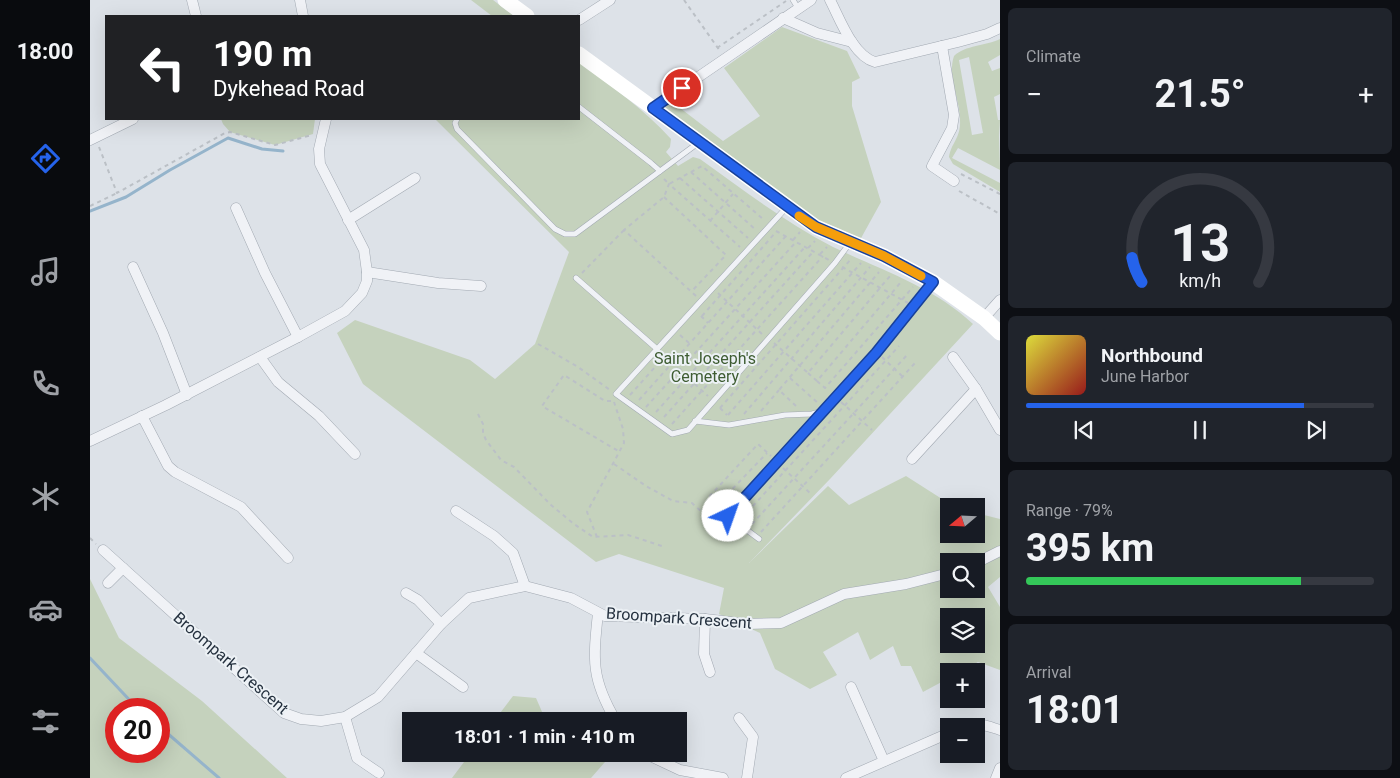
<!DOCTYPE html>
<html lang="en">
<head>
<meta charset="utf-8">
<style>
  :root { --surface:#171b24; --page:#20242c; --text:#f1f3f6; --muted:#9ea1a6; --line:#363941; --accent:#2563eb }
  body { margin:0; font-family:Roboto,sans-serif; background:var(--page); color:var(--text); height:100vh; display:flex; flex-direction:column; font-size:19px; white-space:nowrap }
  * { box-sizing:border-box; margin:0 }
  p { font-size:16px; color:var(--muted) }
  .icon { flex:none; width:28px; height:28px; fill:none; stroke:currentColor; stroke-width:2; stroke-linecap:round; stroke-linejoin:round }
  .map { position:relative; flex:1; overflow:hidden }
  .drawer { display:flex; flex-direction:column; gap:8px; padding:8px; background:#0d0f14; width:400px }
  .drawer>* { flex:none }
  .banner { position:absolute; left:15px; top:15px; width:475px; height:105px; border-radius:0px; box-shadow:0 5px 20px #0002; background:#202124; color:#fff; overflow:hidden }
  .needle { width:32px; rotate:251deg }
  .fabs { position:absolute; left:850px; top:498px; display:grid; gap:10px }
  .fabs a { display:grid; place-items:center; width:45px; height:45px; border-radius:0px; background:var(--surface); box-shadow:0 5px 20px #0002; font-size:25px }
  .speed { position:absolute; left:15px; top:698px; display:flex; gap:10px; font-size:25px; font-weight:700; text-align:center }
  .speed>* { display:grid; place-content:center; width:65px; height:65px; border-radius:50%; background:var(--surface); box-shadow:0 5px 20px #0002; line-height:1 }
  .speed .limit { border:8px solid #d22; background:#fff; color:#111 }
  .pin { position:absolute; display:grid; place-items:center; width:42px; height:42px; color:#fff; margin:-21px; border:2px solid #fff; border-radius:50%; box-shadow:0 1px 5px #0007 }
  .me { position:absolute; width:55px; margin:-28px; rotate:42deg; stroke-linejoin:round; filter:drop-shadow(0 0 4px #0008) }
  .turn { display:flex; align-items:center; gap:18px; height:105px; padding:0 25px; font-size:22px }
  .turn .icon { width:65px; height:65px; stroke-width:2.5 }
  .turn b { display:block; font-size:35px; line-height:42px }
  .big { font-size:38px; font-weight:700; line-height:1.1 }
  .drawer .widget { flex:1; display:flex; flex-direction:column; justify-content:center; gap:8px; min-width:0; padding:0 18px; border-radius:8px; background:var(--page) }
  .drawer .dial { align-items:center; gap:0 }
  .dial svg { height:130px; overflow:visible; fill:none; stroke:var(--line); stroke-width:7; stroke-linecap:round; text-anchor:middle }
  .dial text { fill:var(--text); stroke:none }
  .song { display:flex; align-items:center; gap:15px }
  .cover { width:60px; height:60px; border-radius:8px; background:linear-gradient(135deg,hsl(60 70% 55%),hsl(0 70% 35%)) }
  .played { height:5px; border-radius:2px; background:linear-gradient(90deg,var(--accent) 80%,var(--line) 80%) }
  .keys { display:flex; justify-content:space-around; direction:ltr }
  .heat { display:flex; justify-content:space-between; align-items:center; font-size:28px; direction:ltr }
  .charge { height:8px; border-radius:4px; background:linear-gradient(90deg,#34c759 79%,var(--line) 0) }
  .trip { position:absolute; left:312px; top:712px; width:285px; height:50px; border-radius:0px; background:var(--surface); box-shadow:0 5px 20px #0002; font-weight:700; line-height:50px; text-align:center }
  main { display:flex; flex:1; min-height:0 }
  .menu { display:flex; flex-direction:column; width:90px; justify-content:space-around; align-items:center; background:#090b0e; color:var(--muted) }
  .menu .icon { width:35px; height:35px }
  .menu .selected { color:var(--accent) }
  .menu b { font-size:22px; color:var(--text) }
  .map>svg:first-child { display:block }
  .green { fill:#c5d2bd; fill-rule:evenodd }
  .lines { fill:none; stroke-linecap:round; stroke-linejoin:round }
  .stream { stroke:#95b4cb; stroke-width:3 }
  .lane-casing { stroke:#a2a9b2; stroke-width:6 }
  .street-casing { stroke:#a2a9b2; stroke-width:11 }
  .path { stroke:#bbc0c6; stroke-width:2; stroke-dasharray:4 4; stroke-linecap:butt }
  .lane { stroke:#f0f2f6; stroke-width:5 }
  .street { stroke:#f0f2f6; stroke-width:10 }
  .secondary { stroke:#fff; stroke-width:15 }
  .route-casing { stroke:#184099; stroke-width:12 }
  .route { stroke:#2563eb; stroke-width:9 }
  .slow { stroke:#f59e0b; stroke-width:9 }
  .labels { text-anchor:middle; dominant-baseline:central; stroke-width:4; stroke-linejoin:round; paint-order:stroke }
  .park-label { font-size:16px; fill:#3e5c32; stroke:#ecf1f5 }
  .street-label { font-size:16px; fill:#25313f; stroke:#ecf1f5 }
</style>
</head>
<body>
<main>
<nav class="menu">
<b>18:00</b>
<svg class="icon selected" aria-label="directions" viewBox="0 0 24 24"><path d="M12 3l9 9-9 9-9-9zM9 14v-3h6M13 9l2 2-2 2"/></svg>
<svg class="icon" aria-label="music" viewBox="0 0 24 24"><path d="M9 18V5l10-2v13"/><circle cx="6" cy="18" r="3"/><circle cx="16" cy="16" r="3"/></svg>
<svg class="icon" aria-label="phone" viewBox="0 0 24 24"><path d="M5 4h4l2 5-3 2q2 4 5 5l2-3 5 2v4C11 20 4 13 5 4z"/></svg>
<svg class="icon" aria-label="climate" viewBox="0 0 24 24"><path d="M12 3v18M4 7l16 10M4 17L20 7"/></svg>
<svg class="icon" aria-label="car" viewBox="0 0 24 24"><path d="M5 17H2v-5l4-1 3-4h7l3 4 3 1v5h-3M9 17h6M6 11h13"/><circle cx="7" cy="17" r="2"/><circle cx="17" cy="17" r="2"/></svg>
<svg class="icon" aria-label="filters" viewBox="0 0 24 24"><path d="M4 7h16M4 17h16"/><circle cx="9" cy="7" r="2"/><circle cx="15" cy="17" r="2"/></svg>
</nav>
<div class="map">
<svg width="910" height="778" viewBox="0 0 910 778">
  <rect width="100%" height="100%" fill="#dde2e8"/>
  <!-- green -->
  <g class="green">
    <path d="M381 0H403L424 16H402Z"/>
    <path d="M692 27 757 51 770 78 762 82V106L791 202 770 240 726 220 575 107 581 101 633 141 670 116 634 68Z"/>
    <path d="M910 39V55L898 62 902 71 910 68V94L904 97 908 120H910L909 136 910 170 868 148 862 158 910 183V192L863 164 859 157C861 143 871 138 870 120 870 99 857 76 864 56 875 45 896 46 910 39ZM879 57 893 133 882 135 869 60Z"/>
    <path d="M489 62C521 86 554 109 581 139L580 147 576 152 588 166 603 157 610 159C653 190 695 222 743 247 791 270 844 287 883 324L740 479 659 563 738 486 759 505 816 476 863 506H859V534H886V513L910 519V577L898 587 910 607V670L888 662 871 671H859V678L833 692 821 666H811L803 646 780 660 768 632 733 652 747 675 720 689 685 669 670 633 629 614 634 588 529 554 506 562 273 384 247 333 265 320 380 360 405 379 445 344 479 252 345 119H489ZM859 561H886V589H859ZM859 616H886V644H859Z"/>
    <path d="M131 119H225L223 134 185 145 140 132 133 124Z"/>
    <path d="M0 579 29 638 112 701 197 778H0ZM26 709H69V751H26Z"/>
    <path d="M423 696 446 698 456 721H404Z"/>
    <path d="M380 754H522L501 778H362Z"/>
  </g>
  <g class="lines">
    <!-- stream -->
    <g class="stream">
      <path d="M0 211 36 197 80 170 138 138 172 149 193 151"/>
      <path d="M0 658 48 709"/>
      <path d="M69 726 129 778"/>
    </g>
    <defs>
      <g id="lane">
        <path d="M703 0 708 8"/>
        <path d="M489 107 561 163 570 171"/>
        <path d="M367 119 365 123 367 129 465 229 475 234H485L608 143"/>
        <path d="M696 208 526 394 582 434 598 430 745 263 759 244"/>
        <path d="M486 278 567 349"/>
        <path d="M605 421 639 425 695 415 722 414 733 411 786 353 841 285"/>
        <path d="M669 539 638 516 733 412"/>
      </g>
      <g id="street">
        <path d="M102 0 106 16"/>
        <path d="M210 0 213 16"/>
        <path d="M740 0C750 19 763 56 785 62L868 42 897 34 910 28"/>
        <path d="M693 18 727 33 762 42"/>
        <path d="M489 20 520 0"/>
        <path d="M852 46 864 115 862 128 842 166 864 181"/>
        <path d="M563 108 721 0"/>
        <path d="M0 140 43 119"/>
        <path d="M146 208 175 273 208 337"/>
        <path d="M258 220 325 178"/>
        <path d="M43 267 73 333 97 395"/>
        <path d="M277 272 348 283 391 286"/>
        <path d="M894 318 910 300"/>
        <path d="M170 357 188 382 229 416 265 454"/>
        <path d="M863 357 886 389 910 430"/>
        <path d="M52 416 78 466 85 472 151 507 198 558"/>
        <path d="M0 441 76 405 208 337 255 311 272 293 277 281V272L274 250 230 164 229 149 236 119"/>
        <path d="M822 459 886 389"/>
        <path d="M366 511 404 536 423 553 435 586"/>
        <path d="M13 550 194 713 211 719 231 721 255 717 288 697 351 624 379 598 435 586 481 598 515 616 615 619 657 624 691 623 754 594 816 584 859 573"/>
        <path d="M886 563 910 551"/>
        <path d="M18 583 33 568"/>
        <path d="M316 593 328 600 351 624"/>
        <path d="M508 613C503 660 501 679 526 721"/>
        <path d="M615 619 614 654 620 672"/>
        <path d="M326 653 373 687"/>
        <path d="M761 687 794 761"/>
        <path d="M255 717 267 758 289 773"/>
        <path d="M649 718 663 737 657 778"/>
        <path d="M874 726C887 721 897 726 910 730"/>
        <path d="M556 754 590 770 633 778"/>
        <path d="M756 778 859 733"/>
        <path d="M906 778 910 768"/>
      </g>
    </defs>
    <!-- lane casing -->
    <use href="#lane" class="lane-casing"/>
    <!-- street casing -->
    <use href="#street" class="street-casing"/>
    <!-- path -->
    <g class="path">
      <path d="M594 0 630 51"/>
      <path d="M627 48 696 1"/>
      <path d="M9 147 27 193 135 133 140 132 185 145 222 135"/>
      <path d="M601 172 666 230"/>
      <path d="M871 174 910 194"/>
      <path d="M590 178 658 238"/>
      <path d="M574 179 579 184 612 166 674 220"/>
      <path d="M869 191 910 214"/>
      <path d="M574 197 636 255 601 292"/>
      <path d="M0 206 27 193"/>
      <path d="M620 221 643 194"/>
      <path d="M686 231 739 260"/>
      <path d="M703 240 710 232"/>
      <path d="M718 248 725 241"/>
      <path d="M730 254 737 247"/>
      <path d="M752 267 818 303"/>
      <path d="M492 273 534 230"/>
      <path d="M628 293 672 334"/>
      <path d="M606 296 534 230 574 197 579 184 650 247"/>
      <path d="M611 316 618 323"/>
      <path d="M612 316 686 232"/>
      <path d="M590 335 599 343"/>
      <path d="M684 343 718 373 800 276"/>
      <path d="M448 344 488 367 520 390"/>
      <path d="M575 357 618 396"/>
      <path d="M792 357 813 377"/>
      <path d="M718 373 727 381 811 282"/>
      <path d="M700 378 729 404"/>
      <path d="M727 381 735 388 823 287"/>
      <path d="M540 395 574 357"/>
      <path d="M549 400 696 236"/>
      <path d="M521 401H515L474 375 452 406 530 452"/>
      <path d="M751 402 782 430"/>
      <path d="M706 406 689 390 789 272"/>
      <path d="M556 407 706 242"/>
      <path d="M630 408 761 259"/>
      <path d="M630 408 637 415"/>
      <path d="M671 411 689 390"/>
      <path d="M566 412 715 247"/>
      <path d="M388 414 393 424V433L396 440 411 460 424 467 461 505 484 524 503 537 538 535 575 547"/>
      <path d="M654 414 780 267"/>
      <path d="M638 415 771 263"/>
      <path d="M574 417 723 252"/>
      <path d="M582 424 733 256"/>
      <path d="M524 464 556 486 583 501 602 503 628 527 633 522"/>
      <path d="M693 468 721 494"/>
      <path d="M626 506 677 453"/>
      <path d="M633 512 617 499 668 444 681 456"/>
      <path d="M652 518 809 346"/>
      <path d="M662 524 818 354"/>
      <path d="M671 532 825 363"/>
      <path d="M507 537 497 512 534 443 533 429 524 402"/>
      <path d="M0 538 6 544"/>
    </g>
    <!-- lane -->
    <use href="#lane" class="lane"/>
    <!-- street -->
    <use href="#street" class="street"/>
    <!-- secondary -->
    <g class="secondary">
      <path d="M415 0 437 16"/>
      <path d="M489 54 726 227 794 256 843 282 894 318 910 333"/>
    </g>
  </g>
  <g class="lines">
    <defs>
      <path id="route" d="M592 88 563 108 726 227 794 256 843 282 786 353 638 516"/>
    </defs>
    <!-- route casing -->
    <use href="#route" class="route-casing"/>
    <!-- route -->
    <use href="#route" class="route"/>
    <!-- slow -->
    <path class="slow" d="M709 216 726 227 794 256 831 276"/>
  </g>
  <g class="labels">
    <!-- park labels -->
    <g class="park-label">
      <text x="615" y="358">Saint Joseph's<tspan x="615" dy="18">Cemetery</tspan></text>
    </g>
    <!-- street labels -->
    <g class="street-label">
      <text transform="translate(589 618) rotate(4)">Broompark Crescent</text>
      <text transform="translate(141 663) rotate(41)">Broompark Crescent</text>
    </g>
  </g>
</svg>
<div class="fabs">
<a><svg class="needle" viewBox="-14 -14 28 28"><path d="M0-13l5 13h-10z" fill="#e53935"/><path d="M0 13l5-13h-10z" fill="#9ea1a6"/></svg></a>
<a><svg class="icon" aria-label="search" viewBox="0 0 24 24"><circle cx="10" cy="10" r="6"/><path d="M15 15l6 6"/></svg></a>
<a><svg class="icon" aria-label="layers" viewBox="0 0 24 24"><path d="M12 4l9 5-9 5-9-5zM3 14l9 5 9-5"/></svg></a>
<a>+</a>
<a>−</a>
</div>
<div class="speed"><div class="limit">20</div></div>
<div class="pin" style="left:592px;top:88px;background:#d93025"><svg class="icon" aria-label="arrive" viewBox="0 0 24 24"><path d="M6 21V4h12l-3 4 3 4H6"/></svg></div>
<svg class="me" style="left:638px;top:516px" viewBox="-20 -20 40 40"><circle r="19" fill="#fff"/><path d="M0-13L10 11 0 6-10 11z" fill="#2563eb"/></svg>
<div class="trip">18:01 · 1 min · 410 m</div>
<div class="banner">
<div class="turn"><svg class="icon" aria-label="left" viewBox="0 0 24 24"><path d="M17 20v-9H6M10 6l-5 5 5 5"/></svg><div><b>190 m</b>Dykehead Road</div></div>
</div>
</div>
<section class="drawer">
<div class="widget"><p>Climate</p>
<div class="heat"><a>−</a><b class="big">21.5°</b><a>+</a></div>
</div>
<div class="widget dial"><svg viewBox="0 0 100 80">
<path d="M14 69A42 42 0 1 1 86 69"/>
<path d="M14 69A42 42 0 0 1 8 54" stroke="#2563eb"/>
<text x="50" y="56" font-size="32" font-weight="700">13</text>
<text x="50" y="72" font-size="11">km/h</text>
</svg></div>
<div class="widget">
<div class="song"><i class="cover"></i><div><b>Northbound</b><p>June Harbor</p></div></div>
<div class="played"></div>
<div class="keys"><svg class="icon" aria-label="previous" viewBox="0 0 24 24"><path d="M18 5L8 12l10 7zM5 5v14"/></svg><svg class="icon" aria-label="pause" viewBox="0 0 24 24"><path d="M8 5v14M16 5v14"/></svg><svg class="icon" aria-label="next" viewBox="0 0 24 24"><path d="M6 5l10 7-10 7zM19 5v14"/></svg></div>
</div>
<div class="widget"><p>Range · 79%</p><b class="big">395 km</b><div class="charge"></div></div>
<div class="widget"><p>Arrival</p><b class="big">18:01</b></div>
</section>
</main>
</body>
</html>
